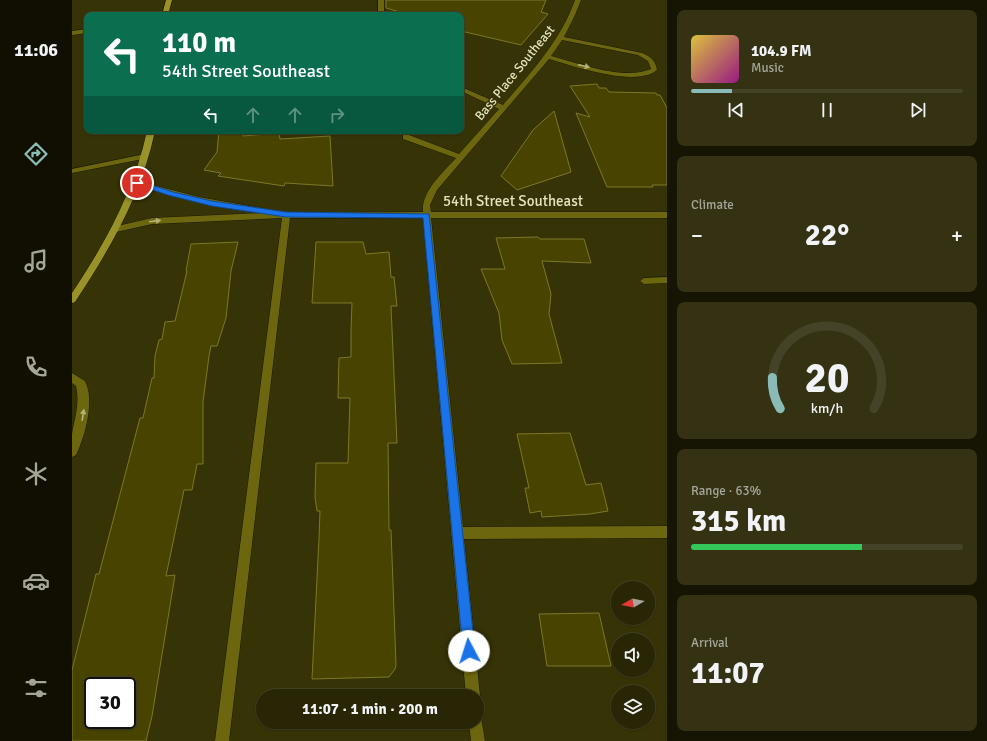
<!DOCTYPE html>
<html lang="en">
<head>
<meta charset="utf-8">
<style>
  :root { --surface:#282605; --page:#343213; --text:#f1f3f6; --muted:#a5a59a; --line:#444327; --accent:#8bbbb9 }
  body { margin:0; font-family:Signika,sans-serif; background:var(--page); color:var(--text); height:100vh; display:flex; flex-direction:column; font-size:15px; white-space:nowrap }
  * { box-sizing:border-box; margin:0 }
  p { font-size:13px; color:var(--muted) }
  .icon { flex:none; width:22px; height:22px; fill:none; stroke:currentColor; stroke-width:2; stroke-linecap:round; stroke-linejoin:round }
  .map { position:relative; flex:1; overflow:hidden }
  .side { display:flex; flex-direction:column; gap:10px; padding:10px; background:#161503; width:320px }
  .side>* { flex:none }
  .hud { position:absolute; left:12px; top:12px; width:380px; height:122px; border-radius:8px; box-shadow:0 1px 3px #0004,0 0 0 1px var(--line); background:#0b6e4f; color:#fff; overflow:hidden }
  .needle { width:26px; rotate:260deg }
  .buttons { position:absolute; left:539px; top:581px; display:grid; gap:8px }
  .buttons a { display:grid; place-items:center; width:44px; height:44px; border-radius:50%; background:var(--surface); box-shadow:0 1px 3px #0004,0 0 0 1px var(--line); font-size:20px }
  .speed { position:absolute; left:12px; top:677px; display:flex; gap:8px; font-size:20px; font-weight:700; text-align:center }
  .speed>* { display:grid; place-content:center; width:52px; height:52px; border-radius:50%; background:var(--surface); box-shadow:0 1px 3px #0004,0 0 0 1px var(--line); line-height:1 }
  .speed .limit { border:2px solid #111; border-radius:6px; background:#fff; color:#111 }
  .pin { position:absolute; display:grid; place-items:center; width:34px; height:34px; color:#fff; margin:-17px; border:2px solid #fff; border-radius:50%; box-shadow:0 1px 4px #0007 }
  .me { position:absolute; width:44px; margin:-22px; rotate:355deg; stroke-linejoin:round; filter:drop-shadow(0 0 3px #0008) }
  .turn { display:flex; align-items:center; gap:14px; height:84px; padding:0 12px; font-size:18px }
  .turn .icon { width:52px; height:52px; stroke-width:2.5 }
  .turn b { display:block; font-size:28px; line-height:34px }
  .lanes { display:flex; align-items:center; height:38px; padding:0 12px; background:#0003; justify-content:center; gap:20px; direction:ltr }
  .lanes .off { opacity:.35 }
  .big { font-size:30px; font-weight:700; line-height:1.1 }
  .side .widget { flex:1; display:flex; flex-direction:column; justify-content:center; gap:6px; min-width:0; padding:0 14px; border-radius:8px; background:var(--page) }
  .side .dial { align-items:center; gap:0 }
  .dial svg { height:104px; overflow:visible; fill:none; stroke:var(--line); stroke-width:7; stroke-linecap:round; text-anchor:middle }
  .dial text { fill:var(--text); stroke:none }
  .song { display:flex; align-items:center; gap:12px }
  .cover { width:48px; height:48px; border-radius:6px; background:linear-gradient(135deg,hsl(50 70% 55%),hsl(310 70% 35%)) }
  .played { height:4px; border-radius:2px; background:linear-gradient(90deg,var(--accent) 15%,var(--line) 15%) }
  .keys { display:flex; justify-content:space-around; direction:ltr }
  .heat { display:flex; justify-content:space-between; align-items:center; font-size:22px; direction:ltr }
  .charge { height:6px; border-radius:3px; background:linear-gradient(90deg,#34c759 63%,var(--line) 0) }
  .trip { position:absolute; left:184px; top:689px; width:228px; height:40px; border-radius:20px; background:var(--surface); box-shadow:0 1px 3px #0004,0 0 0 1px var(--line); font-weight:700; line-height:40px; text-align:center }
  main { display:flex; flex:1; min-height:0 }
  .tab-bar { display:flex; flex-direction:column; width:72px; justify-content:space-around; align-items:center; background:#100f02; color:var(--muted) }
  .tab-bar .icon { width:28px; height:28px }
  .tab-bar .on { color:var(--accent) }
  .tab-bar b { font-size:18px; color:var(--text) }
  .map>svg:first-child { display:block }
  .building { fill:#484400; stroke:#7c7826; fill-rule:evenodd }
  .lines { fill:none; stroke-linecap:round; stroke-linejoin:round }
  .minor-casing { stroke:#1c1a03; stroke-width:1 }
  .major-casing { stroke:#1c1a03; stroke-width:1 }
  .minor { fill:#6c670f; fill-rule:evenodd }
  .major { fill:#989229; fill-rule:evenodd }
  .oneway { fill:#b4b177 }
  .route { fill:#1a73e8; stroke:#114b97 }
  .labels { text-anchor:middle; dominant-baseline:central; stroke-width:3; stroke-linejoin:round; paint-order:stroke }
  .far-street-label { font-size:13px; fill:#e4e3bc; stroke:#363307 }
  .street-label { font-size:15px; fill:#e4e3bc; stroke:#363307 }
</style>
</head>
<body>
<main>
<nav class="tab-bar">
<b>11:06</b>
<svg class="icon on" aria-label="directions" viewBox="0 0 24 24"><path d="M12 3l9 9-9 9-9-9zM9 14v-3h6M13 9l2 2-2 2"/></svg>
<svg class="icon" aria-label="music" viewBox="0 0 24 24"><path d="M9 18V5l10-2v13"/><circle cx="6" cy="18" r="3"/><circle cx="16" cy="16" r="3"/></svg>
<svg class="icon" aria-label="phone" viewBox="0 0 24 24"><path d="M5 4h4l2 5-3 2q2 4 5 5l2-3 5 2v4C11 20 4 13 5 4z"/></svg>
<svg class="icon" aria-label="climate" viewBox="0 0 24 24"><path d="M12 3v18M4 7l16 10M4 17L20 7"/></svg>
<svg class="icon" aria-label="car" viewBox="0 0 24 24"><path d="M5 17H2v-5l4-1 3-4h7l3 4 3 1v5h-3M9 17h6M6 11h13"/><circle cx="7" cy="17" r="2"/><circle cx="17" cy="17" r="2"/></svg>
<svg class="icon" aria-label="filters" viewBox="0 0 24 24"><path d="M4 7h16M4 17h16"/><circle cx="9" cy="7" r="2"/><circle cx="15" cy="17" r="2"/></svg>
</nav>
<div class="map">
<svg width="595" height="741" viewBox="0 0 595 741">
  <rect width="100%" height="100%" fill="#363307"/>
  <!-- building -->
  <g class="building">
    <path d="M314 0H474L469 12 476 14 449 45 389 31V15H338L314 8Z"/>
    <path d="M525 84 527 88H534L537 92 584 93 585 95H588L595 108V185H580L581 187H535L504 113 518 117 498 86Z"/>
    <path d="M482 111 499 172 445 190 429 176 461 130Z"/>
    <path d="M147 131H171V136L207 133 208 139 258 136 261 186 213 183 212 186 146 176 149 173 132 170 145 152Z"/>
    <path d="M466 237 468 239H512L519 263 470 261 479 294 477 314 490 363 440 364 430 340 427 313 409 269H433L424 238Z"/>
    <path d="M166 242 159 271 154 318 145 346H139L137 356 131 402V464H125L120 490H112L94 576 103 575 80 716 74 741H0V670L24 574H27L68 418H71L80 378H82L83 356 87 340 90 339 93 322 103 321 115 271H114L119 244ZM21 686H55V720H21Z"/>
    <path d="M244 242H291L294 254 317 252 319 277H322L325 306H319L325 443H316L317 530H319L324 665 323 669 317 677 240 679 247 538 248 511H245L243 497 244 463H276L278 398H266L267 358 279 357V330L280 303H240Z"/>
    <path d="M498 433 514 485 529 483 536 511 518 514 470 517 469 511 458 513 453 488H457L445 434Z"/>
    <path d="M527 613 539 666H475L467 614Z"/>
  </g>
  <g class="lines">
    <defs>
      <g id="minor">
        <rect x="306" y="0" width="6" height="15"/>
        <path d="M503 0H509L503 15 492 37 570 53C578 56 584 61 585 70 564 88 502 66 477 59L365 190 358 205 359 212H595V218H359L391 527 595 526V538L392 539 408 696 405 701V696H394L351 218H218L157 741H143L210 218 80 224 44 232 41 231 40 229 41 227 80 218 191 213 127 202 62 185 61 183 65 181 127 197 194 209 195 211 191 213 351 212C349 191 371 173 384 158L331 139V135H337L387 154 427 109 389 91V87L431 105C459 72 488 42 503 0ZM490 40 566 55 576 61 579 69C552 81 506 63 479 56Z"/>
        <path d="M15 29V33L0 35V31Z"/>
        <path d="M73 154H76V158L0 173V169Z"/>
        <path d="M595 277V283L572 284 568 281 572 278Z"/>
        <path d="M0 373 13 381C23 400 13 437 4 455L0 457C0 449 0 441 0 434 3 417 8 403 4 386L0 383Z"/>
        <path d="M405 715 409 717 413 741H399L397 722H405Z"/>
      </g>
      <g id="major">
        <path d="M94 0H100L96 15H90Z"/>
        <path d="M75 131H83C69 196 39 247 3 302L0 303V293C34 242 62 191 75 131Z"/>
      </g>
    </defs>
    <!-- minor casing -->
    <use href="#minor" class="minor-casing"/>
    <!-- major casing -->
    <use href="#major" class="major-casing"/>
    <!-- minor -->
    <use href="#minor" class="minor"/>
    <!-- major -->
    <use href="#major" class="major"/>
  </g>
  <!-- one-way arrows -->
  <defs><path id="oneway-solid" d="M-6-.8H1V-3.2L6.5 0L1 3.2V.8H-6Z"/></defs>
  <g class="oneway">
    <use href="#oneway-solid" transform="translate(512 66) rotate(13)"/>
    <use href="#oneway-solid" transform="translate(83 221) rotate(-7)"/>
    <use href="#oneway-solid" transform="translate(11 415) rotate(-81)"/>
  </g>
  <!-- route -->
  <path class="route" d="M63 181H67L101 192 140 201 214 212 357 214 403 651 401 656 397 658 392 656 391 651 351 218 214 217 140 206 96 195 63 184Z"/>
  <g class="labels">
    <!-- far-street labels -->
    <g class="far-street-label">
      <text transform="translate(443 73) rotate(-51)">Bass Place Southeast</text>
    </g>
    <!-- street labels -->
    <g class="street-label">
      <text x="441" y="201">54th Street Southeast</text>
    </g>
  </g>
</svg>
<div class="buttons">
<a><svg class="needle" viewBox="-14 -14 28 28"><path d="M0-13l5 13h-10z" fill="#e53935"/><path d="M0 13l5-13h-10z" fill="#a5a59a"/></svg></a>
<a><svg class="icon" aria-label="sound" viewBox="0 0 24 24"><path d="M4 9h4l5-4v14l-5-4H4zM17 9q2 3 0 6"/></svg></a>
<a><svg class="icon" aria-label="layers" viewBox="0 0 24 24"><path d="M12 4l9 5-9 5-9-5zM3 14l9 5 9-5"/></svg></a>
</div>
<div class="speed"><div class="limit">30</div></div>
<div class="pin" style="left:65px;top:183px;background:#d93025"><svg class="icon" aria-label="arrive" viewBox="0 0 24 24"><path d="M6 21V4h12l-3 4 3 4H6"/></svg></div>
<svg class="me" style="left:397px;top:651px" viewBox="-20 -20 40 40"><circle r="19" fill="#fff"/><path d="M0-13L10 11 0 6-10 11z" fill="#1a73e8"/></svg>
<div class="trip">11:07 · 1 min · 200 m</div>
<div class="hud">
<div class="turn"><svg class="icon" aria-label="left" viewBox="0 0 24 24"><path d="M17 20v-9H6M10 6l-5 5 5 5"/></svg><div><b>110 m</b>54th Street Southeast</div></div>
<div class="lanes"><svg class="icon" aria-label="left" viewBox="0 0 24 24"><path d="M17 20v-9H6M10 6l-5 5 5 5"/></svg><svg class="icon off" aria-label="ahead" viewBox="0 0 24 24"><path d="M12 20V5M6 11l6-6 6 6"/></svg><svg class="icon off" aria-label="ahead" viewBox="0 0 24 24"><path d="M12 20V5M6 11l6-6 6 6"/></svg><svg class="icon off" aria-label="right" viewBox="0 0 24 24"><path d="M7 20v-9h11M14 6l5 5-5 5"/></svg></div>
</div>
</div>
<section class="side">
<div class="widget">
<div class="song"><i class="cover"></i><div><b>104.9 FM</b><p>Music</p></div></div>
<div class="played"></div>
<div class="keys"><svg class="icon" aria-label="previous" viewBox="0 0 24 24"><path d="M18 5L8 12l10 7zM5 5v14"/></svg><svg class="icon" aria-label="pause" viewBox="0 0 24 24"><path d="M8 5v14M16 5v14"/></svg><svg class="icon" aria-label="next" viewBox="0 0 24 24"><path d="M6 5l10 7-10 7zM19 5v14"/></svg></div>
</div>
<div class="widget"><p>Climate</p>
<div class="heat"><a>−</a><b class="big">22°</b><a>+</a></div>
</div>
<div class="widget dial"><svg viewBox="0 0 100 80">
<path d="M14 69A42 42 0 1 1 86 69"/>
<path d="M14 69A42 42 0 0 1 8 45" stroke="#8bbbb9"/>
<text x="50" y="56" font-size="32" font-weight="700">20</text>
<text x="50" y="72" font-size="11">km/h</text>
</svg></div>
<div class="widget"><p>Range · 63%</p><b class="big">315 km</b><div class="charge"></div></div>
<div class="widget"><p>Arrival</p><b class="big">11:07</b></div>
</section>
</main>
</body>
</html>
